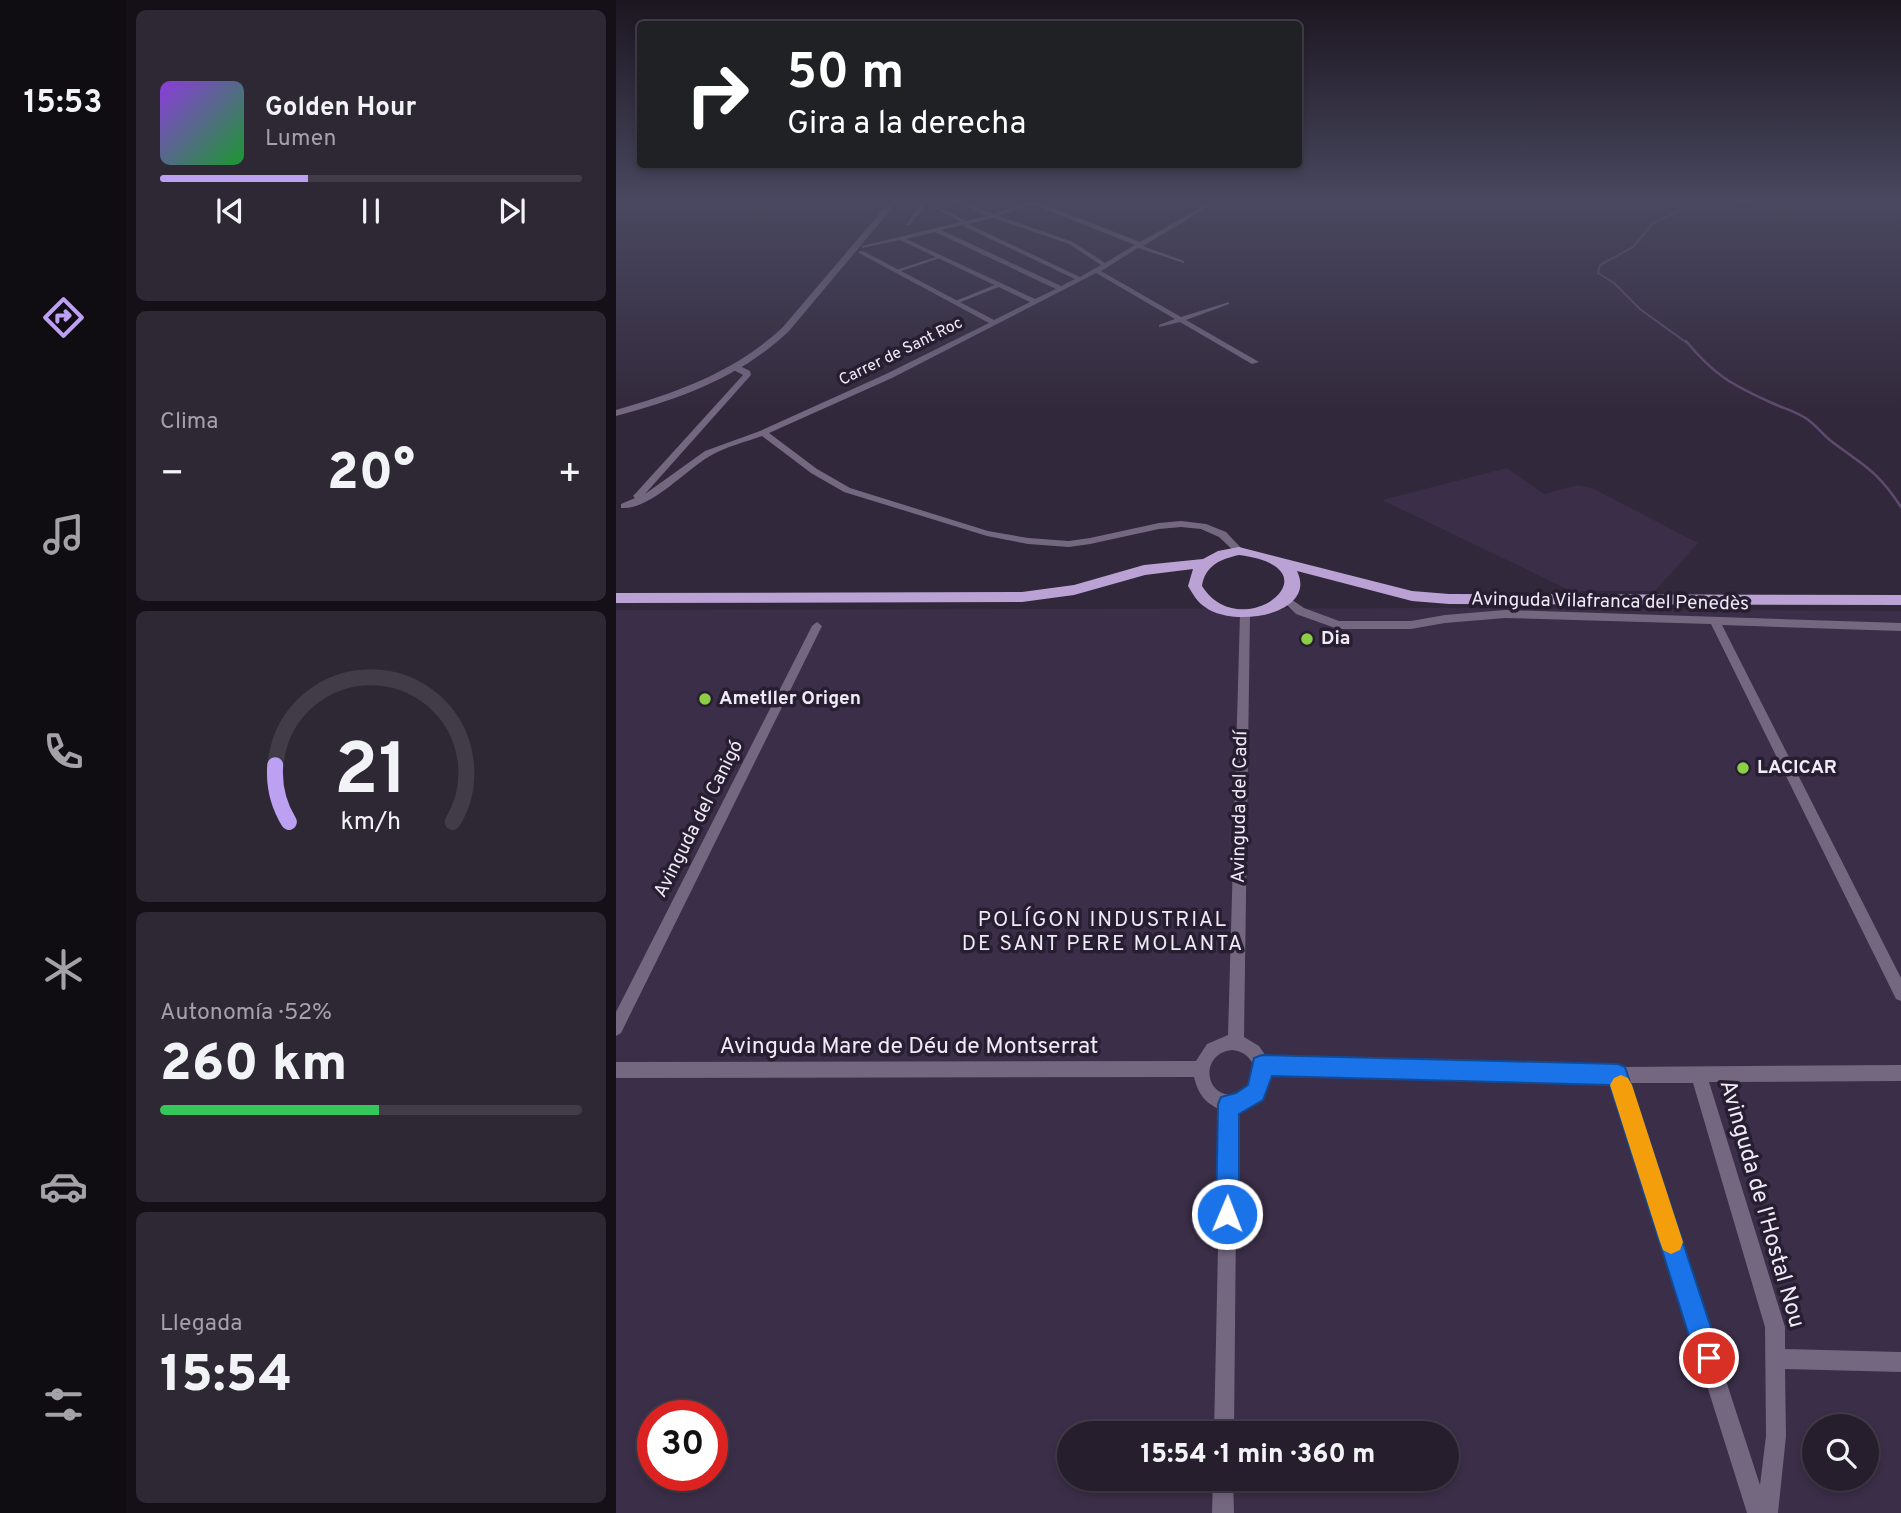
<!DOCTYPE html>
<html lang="es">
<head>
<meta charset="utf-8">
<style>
  :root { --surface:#261e2c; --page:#2e2734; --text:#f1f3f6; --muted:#a4a2a9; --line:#423c48; --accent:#bca0f2 }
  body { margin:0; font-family:Overpass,sans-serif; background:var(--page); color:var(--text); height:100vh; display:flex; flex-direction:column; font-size:26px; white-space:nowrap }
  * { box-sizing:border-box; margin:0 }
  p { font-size:23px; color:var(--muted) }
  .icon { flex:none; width:38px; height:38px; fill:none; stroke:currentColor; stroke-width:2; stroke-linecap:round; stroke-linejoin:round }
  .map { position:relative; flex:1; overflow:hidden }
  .sheet { display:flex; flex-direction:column; gap:10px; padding:10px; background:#151018; width:490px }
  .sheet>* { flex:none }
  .guide { position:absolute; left:21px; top:21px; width:665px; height:147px; border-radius:7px; box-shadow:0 4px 10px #0003,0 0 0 2px var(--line); background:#202124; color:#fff; overflow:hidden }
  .controls { position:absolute; left:1186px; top:1414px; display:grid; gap:14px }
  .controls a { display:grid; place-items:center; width:77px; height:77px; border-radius:50%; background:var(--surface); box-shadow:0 4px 10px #0003,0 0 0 2px var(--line); font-size:35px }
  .speed { position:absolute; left:21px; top:1400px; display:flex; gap:14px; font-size:35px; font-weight:700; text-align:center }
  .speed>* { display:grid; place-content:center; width:91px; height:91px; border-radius:50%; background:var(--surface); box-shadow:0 4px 10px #0003,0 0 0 2px var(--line); line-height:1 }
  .speed .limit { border:10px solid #d22; background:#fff; color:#111 }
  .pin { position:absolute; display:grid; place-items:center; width:60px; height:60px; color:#fff; margin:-30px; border:4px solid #fff; border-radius:50%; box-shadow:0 2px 7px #0007 }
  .me { position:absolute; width:77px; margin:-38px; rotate:1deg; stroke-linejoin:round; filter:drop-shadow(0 0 5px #0008) }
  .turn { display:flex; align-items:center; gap:24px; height:147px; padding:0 35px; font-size:32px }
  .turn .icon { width:91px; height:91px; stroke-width:2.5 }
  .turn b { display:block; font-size:49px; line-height:60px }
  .big { font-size:52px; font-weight:800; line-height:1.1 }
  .sheet .card { flex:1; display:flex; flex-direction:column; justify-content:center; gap:10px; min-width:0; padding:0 24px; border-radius:10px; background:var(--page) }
  .sheet .dial { align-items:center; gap:0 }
  .dial svg { height:182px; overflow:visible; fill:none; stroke:var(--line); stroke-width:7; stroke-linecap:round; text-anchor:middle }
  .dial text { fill:var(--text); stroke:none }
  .song { display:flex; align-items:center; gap:21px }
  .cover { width:84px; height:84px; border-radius:10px; background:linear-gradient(135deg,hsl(270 70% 55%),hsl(130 70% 35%)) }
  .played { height:7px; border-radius:4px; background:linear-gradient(90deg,var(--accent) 35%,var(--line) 35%) }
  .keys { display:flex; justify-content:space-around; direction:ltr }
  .heat { display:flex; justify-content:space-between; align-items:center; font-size:38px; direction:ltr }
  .charge { height:10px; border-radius:5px; background:linear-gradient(90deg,#34c759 52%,var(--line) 0) }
  .trip { position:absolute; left:441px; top:1421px; width:402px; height:70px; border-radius:35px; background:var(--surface); box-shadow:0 4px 10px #0003,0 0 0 2px var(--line); font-weight:800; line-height:70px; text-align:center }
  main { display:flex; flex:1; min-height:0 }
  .dock { display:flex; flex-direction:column; width:126px; justify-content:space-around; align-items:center; background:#0f0c12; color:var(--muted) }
  .dock .icon { width:49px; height:49px }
  .dock .active { color:var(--accent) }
  .dock b { font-size:32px; color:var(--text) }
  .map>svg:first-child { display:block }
  .built { fill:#3b2e48; fill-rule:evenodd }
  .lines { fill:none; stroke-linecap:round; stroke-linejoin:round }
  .stream-far1 { stroke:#5f4a6f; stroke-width:2 }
  .stream { stroke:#5f4a6f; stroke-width:2.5 }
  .pedestrian { fill:#746881; fill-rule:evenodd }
  .minor { fill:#746881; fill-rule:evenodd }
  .tertiary { fill:#746881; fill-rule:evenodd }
  .primary { fill:#bba2d4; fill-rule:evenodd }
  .route { fill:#1a73e8; stroke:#114b97; stroke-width:2 }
  .slow { fill:#f59e0b }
  .poi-dot { fill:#8cce45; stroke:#281e31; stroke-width:2.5 }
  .labels { text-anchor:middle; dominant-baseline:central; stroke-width:7; stroke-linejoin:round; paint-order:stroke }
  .far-street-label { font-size:16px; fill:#f0eaf7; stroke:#281e31 }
  .street-label { font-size:19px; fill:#f0eaf7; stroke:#281e31 }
  .poi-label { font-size:19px; font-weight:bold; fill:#f0eaf7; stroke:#281e31; text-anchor:start }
  .neighbourhood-label { font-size:21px; letter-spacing:2px; fill:#f0eaf7; stroke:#281e31 }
  .near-street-label { font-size:23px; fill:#f0eaf7; stroke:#281e31 }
</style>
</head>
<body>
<main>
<nav class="dock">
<b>15:53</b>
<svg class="icon active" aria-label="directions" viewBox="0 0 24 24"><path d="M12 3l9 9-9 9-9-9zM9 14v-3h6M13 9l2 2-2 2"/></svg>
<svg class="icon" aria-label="music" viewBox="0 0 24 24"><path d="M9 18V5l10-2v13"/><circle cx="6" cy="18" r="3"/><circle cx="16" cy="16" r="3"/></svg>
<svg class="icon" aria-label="phone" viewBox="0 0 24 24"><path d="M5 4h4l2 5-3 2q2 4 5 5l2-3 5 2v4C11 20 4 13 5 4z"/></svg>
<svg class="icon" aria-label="climate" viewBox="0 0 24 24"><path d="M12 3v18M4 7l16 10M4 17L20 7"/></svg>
<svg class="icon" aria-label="car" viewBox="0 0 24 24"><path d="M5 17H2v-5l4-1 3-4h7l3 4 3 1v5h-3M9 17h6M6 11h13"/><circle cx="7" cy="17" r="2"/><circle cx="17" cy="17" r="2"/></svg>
<svg class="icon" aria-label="filters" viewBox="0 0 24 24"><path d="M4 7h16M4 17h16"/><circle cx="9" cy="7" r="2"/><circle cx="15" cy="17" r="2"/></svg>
</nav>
<section class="sheet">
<div class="card">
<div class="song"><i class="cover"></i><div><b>Golden Hour</b><p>Lumen</p></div></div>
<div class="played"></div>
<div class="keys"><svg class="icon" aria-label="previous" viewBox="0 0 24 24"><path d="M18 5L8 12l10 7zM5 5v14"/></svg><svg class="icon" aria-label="pause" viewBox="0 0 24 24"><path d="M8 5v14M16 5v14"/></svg><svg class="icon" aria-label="next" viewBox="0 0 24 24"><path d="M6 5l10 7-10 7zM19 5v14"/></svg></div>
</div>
<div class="card"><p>Clima</p>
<div class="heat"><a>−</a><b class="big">20°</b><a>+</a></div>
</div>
<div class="card dial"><svg viewBox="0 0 100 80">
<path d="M14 69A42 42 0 1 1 86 69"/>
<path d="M14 69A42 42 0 0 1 8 44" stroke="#bca0f2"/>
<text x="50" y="56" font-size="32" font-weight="700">21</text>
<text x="50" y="72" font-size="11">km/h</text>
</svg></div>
<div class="card"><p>Autonomía · 52%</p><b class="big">260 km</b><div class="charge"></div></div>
<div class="card"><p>Llegada</p><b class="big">15:54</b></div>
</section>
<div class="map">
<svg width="1285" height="1513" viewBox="0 0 1285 1513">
  <rect width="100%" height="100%" fill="#32283b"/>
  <!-- built -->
  <g class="built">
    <path d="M891 468 928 494 962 485 976 488 1082 543 1039 591H955L766 500Z"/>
    <path d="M835 608 1285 611V1513H0V610ZM37 1416H96V1475H37ZM1199 1426H1251V1479H1199ZM453 1433H831V1479H453Z"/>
  </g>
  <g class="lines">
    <!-- stream-far1 -->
    <g class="stream-far1">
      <path d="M1280 200 1285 201"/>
      <path d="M1071 343 1024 309 998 283 982 273 984 265 1017 247 1037 223 1065 210 1147 200"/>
    </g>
    <!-- stream -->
    <path class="stream" d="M1070 341C1098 375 1116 385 1156 403 1167 408 1181 412 1191 419 1200 425 1206 434 1215 441 1248 466 1261 470 1285 507"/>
    <!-- pedestrian -->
    <g class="pedestrian">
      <path d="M320 257 324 258 282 272 277 271Z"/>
      <path d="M381 284 384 286 383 287 342 303 337 302Z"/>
    </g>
    <!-- minor -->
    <g class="minor">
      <path d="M307 200H313L312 201 350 221 371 216 337 200H344L377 214 411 202V200H426L422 202 524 242 598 200H604L527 246 568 261V263L522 248 485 271 565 317 613 302V304L570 320 643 362 636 364 564 322 543 327V325L559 319 480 273 276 378 153 433 201 469 234 488 372 531 412 538 453 541 474 538 543 523 565 521 590 524 610 532 626 549V553H620L603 537 585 529 565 527 543 529 474 544 453 547 412 544 371 536 228 492 195 473 146 436C129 442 109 447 94 456 69 470 35 510 5 508V504L19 498 17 496 19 494 127 375 116 369V365H122L134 371 135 375 29 494 89 451 144 431 270 374 373 323 243 253V251H247L378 320 414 302 284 240 246 248V246L345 222 310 204 294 225H290ZM416 204 519 245 489 263 457 242 383 216ZM377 218 453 244 485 265 464 277 352 224ZM347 225 349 227 459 279 445 286 325 230ZM319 232 440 289 419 299 290 239Z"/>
      <path d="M669 595 688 608 723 621H795L829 615 889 610 1285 623V631L1106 625 1285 978V1001L1280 999 1095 624 889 618 829 623 795 629H722L680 614 664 598Z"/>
      <path d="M629 610 634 614 628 1037 643 1046 651 1058 1002 1067 1285 1065V1081L1093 1082 1169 1327V1349L1285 1352V1372L1169 1369 1170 1436 1162 1513H1131L996 1083 655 1074C652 1095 641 1106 621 1111L618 1433H598L605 1110C589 1103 582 1094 578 1077L0 1078V1062L580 1061 591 1044 612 1035 624 614ZM616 1050C647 1053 645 1095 616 1095 587 1095 585 1053 616 1050ZM1013 1083H1077L1149 1327 1150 1436 1144 1485Z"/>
      <path d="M201 622 206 626 5 1033 0 1036V1012L196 626Z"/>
      <path d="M597 1479H617L618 1513H596Z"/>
    </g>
    <!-- tertiary -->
    <path class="tertiary" d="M275 200H283L173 331C125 377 64 399 0 416V410C62 392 119 372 167 327Z"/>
    <!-- primary -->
    <path class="primary" d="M623 547 796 591 833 594 1285 595V605L833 604 796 601 681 571C702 614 618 629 589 607 581 602 577 594 572 586L577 569 529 575 458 595 406 602 0 603V593L406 592 458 585 528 565 587 559 602 551ZM623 555C727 568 625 648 586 586 589 566 604 559 623 555Z"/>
  </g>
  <!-- sky -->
  <linearGradient id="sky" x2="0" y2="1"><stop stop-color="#1c1620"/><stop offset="0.49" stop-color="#494860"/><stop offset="1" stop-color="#494860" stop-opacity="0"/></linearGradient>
  <rect width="1285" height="412" fill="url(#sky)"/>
  <!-- route -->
  <path class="route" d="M646 1055 1002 1064 1009 1067 1105 1358 1102 1367 1093 1371 1084 1367 1080 1358 994 1085 656 1076 647 1100 623 1114V1214L619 1222 611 1226 603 1222 600 1214 602 1104 605 1097 620 1093 632 1085 638 1058Z"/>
  <!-- slow -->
  <path class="slow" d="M1005 1075 1012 1078 1016 1085 1067 1242 1064 1250 1055 1254 1047 1250 1044 1242 994 1085 998 1078Z"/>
  <!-- markers -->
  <g class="poi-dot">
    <circle cx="691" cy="639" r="7"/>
    <circle cx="89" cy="699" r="7"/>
    <circle cx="1127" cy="768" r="7"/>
  </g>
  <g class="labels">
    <!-- far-street labels -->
    <g class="far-street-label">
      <text transform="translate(285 352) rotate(-26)">Carrer de Sant Roc</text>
    </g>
    <!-- street labels -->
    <g class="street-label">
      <text transform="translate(994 602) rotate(1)">Avinguda Vilafranca del Penedès</text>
      <text transform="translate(624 807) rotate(-89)">Avinguda del Cadí</text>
      <text transform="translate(83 819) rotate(-63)">Avinguda del Canigó</text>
    </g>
    <!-- poi labels -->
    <g class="poi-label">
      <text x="705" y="639">Dia</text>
      <text x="103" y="699">Ametller Origen</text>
      <text x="1141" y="768">LACICAR</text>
    </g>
    <!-- neighbourhood labels -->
    <g class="neighbourhood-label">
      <text x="487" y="920">POLÍGON INDUSTRIAL<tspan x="487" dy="24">DE SANT PERE MOLANTA</tspan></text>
    </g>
    <!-- near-street labels -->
    <g class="near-street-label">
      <text x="293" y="1047">Avinguda Mare de Déu de Montserrat</text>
      <text transform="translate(1145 1204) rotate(74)">Avinguda de l'Hostal Nou</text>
    </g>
  </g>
</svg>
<div class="controls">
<a><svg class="icon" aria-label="search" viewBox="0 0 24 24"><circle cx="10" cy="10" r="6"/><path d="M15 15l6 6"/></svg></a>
</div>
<div class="speed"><div class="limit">30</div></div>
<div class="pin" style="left:1093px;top:1358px;background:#d93025"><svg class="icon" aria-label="arrive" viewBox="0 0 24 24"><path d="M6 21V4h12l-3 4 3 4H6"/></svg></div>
<svg class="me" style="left:611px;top:1214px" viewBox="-20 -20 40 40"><circle r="17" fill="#1a73e8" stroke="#fff" stroke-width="3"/><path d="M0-11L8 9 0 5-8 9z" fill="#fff"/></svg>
<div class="trip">15:54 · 1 min · 360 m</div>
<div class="guide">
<div class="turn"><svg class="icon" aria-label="right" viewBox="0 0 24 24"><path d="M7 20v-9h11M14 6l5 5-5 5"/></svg><div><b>50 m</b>Gira a la derecha</div></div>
</div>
</div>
</main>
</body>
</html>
